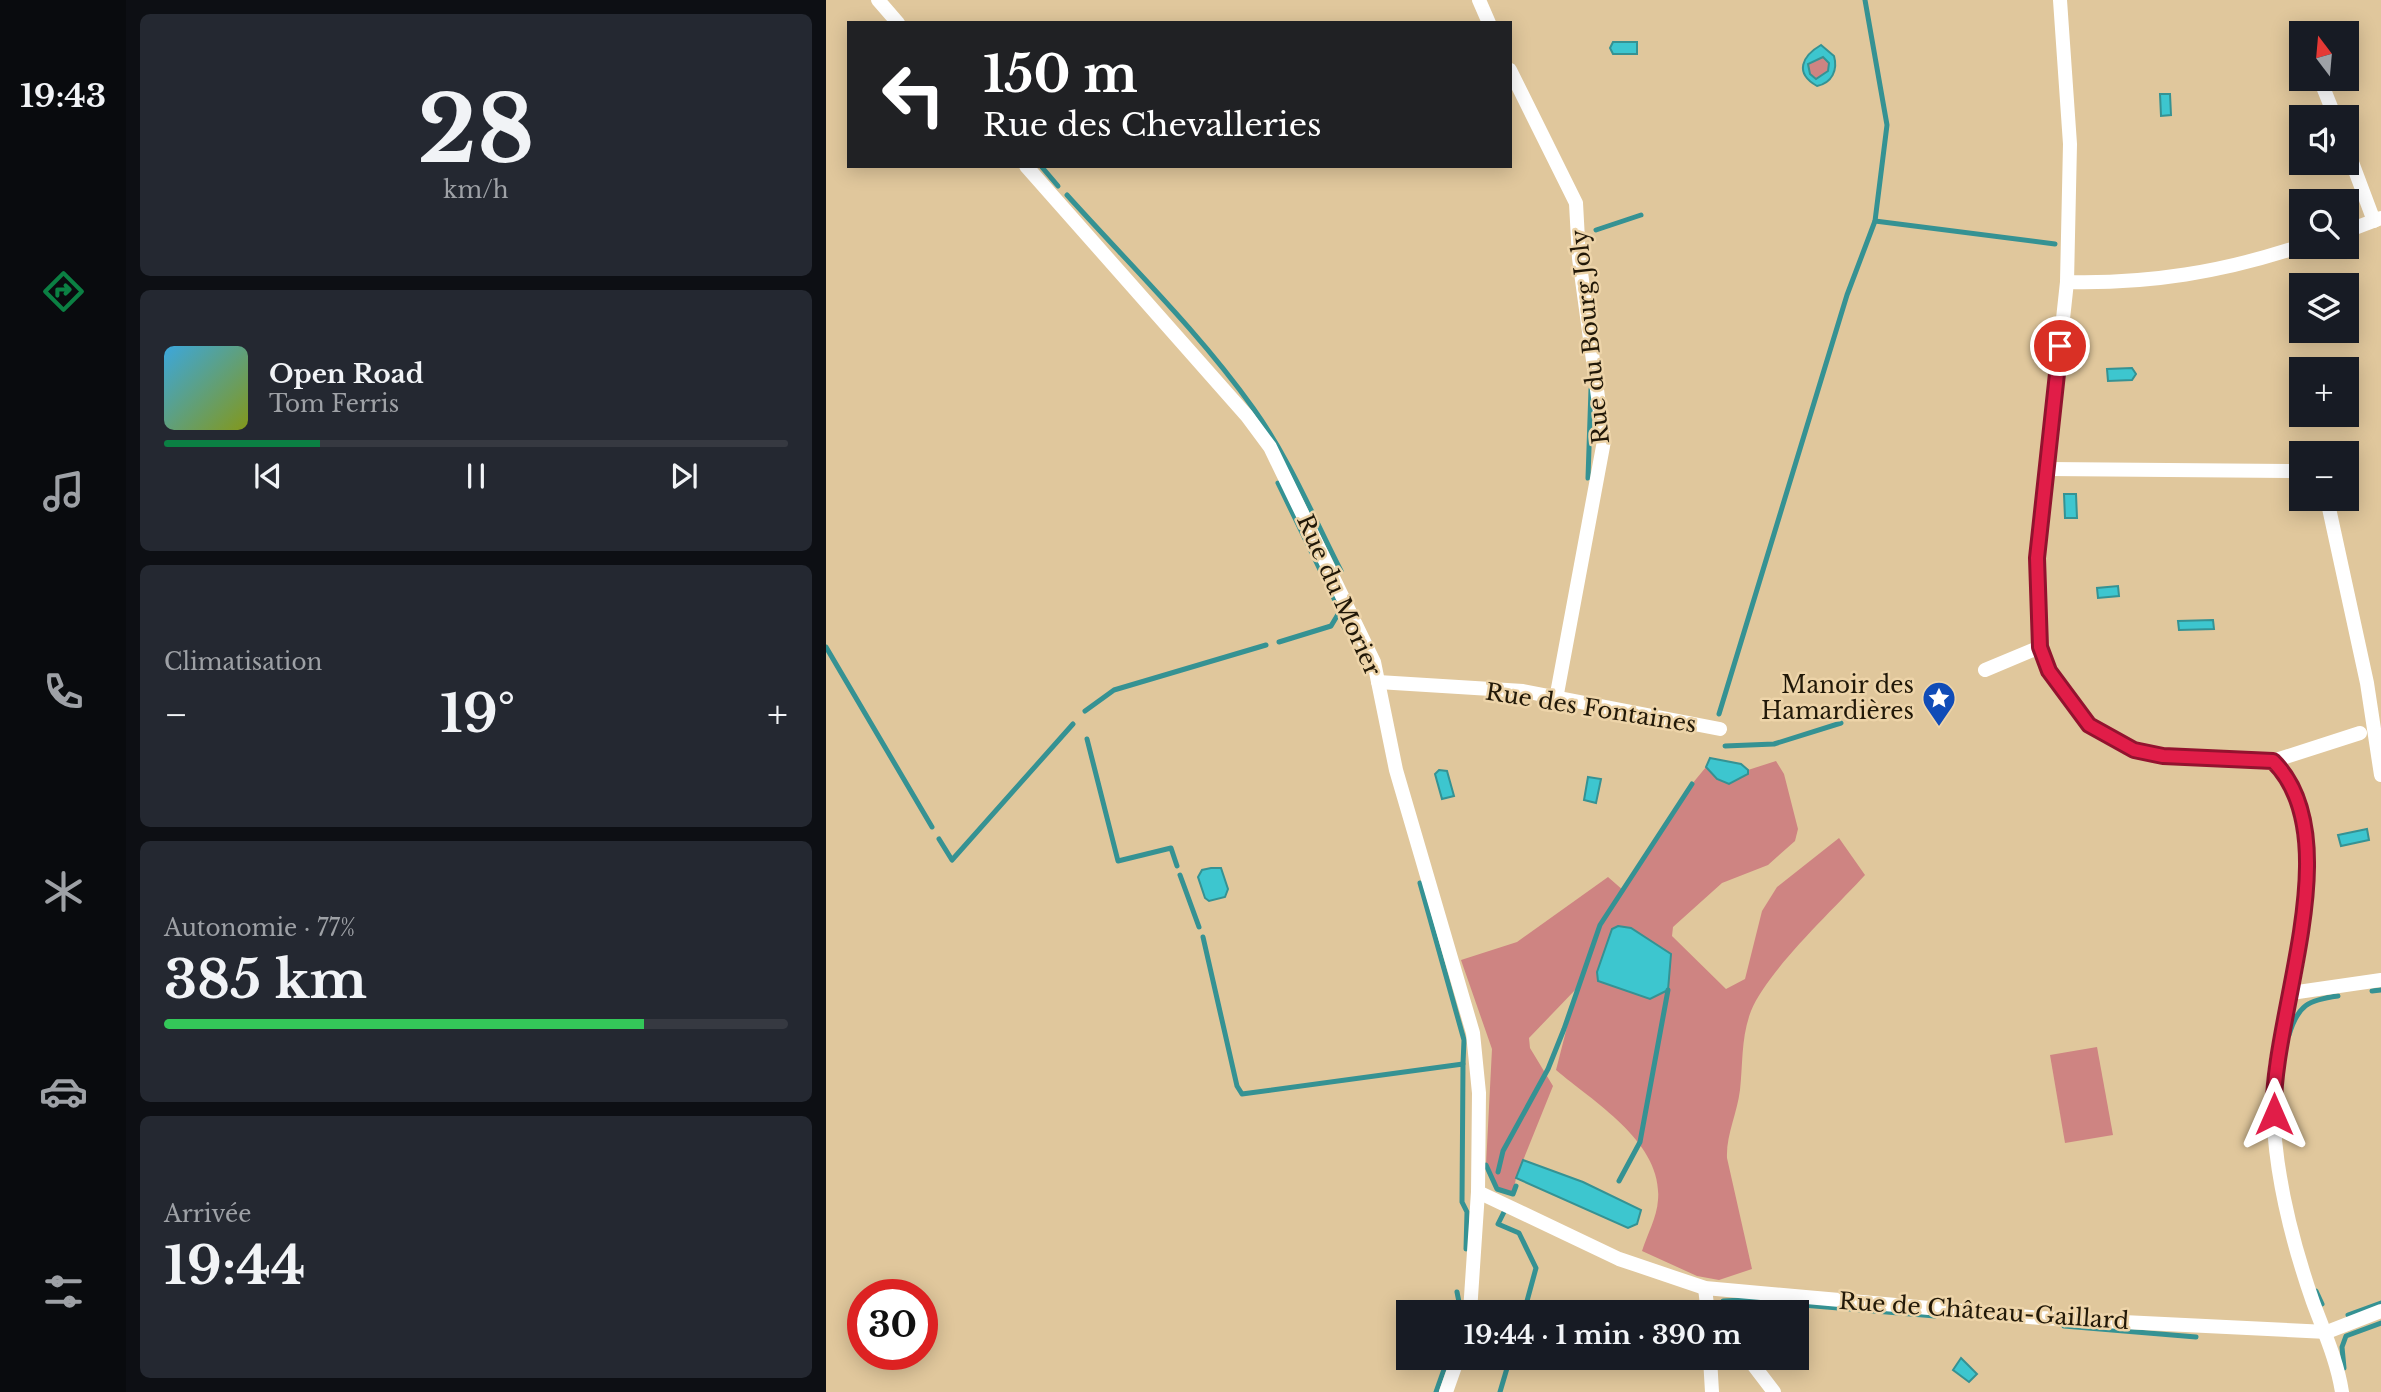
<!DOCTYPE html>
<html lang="fr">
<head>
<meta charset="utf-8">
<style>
  :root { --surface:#171b24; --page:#242831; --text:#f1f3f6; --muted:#9ea1a6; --line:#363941; --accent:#0b8043 }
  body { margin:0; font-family:"Libre Baskerville",serif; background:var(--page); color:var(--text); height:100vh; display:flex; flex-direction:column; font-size:26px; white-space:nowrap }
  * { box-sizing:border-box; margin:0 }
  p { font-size:23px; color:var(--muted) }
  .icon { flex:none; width:38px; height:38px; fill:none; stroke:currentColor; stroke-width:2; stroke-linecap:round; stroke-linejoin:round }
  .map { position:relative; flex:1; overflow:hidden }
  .details { display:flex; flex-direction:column; gap:14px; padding:14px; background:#0d0f14; width:700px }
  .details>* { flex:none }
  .top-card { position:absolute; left:21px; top:21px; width:665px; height:147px; border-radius:0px; box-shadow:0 4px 18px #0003; background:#202124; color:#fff; overflow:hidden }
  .needle { width:46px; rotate:344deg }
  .fabs { position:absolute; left:1463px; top:21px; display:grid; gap:14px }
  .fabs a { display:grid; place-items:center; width:70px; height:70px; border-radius:0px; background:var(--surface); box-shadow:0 4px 18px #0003; font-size:35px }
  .speed { position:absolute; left:21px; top:1279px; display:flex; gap:14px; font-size:35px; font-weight:700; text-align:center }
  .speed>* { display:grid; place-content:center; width:91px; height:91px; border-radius:50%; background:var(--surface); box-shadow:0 4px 18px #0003; line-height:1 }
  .speed .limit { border:10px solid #d22; background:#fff; color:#111 }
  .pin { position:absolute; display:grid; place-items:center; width:60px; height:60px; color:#fff; margin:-30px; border:4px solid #fff; border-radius:50%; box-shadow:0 2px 7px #0007 }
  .me { position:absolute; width:77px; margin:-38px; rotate:0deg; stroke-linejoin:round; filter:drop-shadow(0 0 5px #0008) }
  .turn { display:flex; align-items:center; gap:24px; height:147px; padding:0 21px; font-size:32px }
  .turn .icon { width:91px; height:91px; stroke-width:2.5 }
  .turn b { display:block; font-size:49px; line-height:60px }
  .big { font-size:52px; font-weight:800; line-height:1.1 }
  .details .card { flex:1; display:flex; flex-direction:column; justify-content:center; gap:10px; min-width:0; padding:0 24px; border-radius:10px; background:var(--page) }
  .details .dial { align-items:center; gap:0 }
  .dial b { font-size:91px; line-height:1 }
  .song { display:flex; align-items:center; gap:21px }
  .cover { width:84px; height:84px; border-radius:10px; background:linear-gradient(135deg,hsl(200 70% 55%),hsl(70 70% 35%)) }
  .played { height:7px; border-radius:4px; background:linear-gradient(90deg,var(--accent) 25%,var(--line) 25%) }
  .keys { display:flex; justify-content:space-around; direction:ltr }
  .heat { display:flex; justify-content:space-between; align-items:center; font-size:38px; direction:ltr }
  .charge { height:10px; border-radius:5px; background:linear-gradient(90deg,#34c759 77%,var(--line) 0) }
  .trip { position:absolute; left:570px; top:1300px; width:413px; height:70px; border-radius:0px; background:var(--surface); box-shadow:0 4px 18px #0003; font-weight:800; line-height:70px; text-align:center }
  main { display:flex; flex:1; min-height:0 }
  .dock { display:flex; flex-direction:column; width:126px; justify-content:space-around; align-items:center; background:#090b0e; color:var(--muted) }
  .dock .icon { width:49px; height:49px }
  .dock .selected { color:var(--accent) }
  .dock b { font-size:32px; color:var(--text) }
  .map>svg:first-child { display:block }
  .green { fill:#ce8482 }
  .water { fill:#3dc6cf; stroke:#359293; stroke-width:2; fill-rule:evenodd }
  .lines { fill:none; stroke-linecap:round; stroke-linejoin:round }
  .stream { stroke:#359293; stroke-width:5 }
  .street { stroke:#fff; stroke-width:14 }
  .route-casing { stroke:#92132f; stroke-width:18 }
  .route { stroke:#e11d48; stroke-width:12 }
  .labels { text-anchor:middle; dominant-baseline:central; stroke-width:5; stroke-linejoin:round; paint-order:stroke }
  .street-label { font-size:23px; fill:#211808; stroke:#edd4a9 }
  .poi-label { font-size:23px; fill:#211808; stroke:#edd4a9; text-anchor:end }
</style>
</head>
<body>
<main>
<nav class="dock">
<b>19:43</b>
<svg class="icon selected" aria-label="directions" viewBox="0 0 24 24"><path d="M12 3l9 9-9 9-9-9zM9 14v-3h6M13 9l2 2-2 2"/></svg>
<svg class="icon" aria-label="music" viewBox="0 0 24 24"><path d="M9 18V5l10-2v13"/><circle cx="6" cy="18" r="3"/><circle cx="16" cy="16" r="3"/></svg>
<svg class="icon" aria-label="phone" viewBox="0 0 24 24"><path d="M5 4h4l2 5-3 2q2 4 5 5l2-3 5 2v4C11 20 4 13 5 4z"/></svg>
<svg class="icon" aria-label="climate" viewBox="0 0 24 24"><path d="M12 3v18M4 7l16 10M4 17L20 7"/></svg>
<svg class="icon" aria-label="car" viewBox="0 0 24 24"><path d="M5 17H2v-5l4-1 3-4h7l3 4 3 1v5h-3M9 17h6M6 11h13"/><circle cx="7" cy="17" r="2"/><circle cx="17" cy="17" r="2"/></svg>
<svg class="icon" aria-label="filters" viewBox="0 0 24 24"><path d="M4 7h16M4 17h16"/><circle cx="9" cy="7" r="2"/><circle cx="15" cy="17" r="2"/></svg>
</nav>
<section class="details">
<div class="card dial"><b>28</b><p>km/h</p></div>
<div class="card">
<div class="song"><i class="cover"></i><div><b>Open Road</b><p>Tom Ferris</p></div></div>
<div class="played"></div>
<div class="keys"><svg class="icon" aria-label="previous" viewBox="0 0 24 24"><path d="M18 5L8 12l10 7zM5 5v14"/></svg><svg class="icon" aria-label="pause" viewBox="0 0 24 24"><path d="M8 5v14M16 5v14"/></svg><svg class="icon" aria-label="next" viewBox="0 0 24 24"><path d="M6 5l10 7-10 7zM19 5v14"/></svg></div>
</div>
<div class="card"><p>Climatisation</p>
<div class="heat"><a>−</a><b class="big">19°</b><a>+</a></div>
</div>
<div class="card"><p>Autonomie · 77%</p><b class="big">385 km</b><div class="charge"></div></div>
<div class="card"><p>Arrivée</p><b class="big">19:44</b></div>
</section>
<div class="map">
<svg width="1555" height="1392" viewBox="0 0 1555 1392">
  <rect width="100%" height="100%" fill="#e0c79c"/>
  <!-- green -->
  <g class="green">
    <circle cx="993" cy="68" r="11"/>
    <path d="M950 761 958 774 972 829 969 841 942 865 896 883 847 927 846 936 900 989 919 979 936 911 951 887 1013 838 1039 875C1008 909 941 971 925 1011 915 1037 917 1063 914 1090 911 1114 900 1135 901 1158L926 1269 893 1280 871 1276 816 1251C821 1235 831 1217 832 1200 837 1143 769 1103 730 1070L751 988 703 1038 704 1048 727 1086 690 1178 687 1194 671 1189 660 1165 666 1049 635 960 691 942 782 877 798 891 866 784 880 767 891 779 921 774 922 770Z"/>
    <path d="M1271 1047 1287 1135 1239 1143 1224 1055Z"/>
  </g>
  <!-- water -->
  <g class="water">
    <path d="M787 42H811V54H787L784 48Z"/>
    <path d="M995 45 1008 56C1012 70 1006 83 991 86 968 73 976 56 995 45ZM997 57 1003 63 1002 71 990 79 984 74 982 64Z"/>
    <path d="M1334 94H1344L1345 115 1335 116Z"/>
    <path d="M1306 368 1310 374 1306 380 1282 381 1281 369Z"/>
    <path d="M1238 494H1250L1251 518H1239Z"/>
    <path d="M1292 586 1293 596 1272 598 1271 588Z"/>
    <path d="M1387 620 1388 629 1353 630 1352 621Z"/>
    <path d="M884 758 915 764 922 770V774L903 784 891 779 880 767Z"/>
    <path d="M613 770 621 771 628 796 616 799 609 774Z"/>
    <path d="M762 777 775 779 770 803 758 800Z"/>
    <path d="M1541 829 1543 840 1515 846 1512 835Z"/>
    <path d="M385 868H395L402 889 399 897 383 901 379 898 372 877 376 870Z"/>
    <path d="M792 926 805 928 845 954 842 990 824 999 772 981 771 972 786 929Z"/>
    <path d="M697 1160 757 1182 815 1210 811 1224 802 1228 690 1178Z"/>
    <path d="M1135 1358 1151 1374 1143 1382 1127 1370Z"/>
  </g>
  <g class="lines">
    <!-- stream -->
    <g class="stream">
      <path d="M215 166 232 186"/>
      <path d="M241 195C304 265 373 332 427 408 463 458 487 516 515 571"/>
      <path d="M1049 221 1229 244"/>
      <path d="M770 230 815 215"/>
      <path d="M762 478 765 389"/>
      <path d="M452 483 514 611 505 626 453 642"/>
      <path d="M0 647 106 827"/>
      <path d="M259 711 288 690 440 645"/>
      <path d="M893 714 1021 295 1049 221 1061 125 1039 0"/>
      <path d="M261 739 292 861 345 848 351 866"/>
      <path d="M899 746 948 744 1015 723"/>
      <path d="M113 839 126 860 247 724"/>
      <path d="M354 875 373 927"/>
      <path d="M594 883 638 1040 637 1064"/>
      <path d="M377 937 411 1086 416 1094 637 1064 636 1202 641 1212 640 1249"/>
      <path d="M1546 991 1555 990"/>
      <path d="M1463 1035C1472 1005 1482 1000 1512 996"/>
      <path d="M660 1165 671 1189 687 1194 690 1186"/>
      <path d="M672 1172 677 1151 722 1069 738 1029 774 925 866 784"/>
      <path d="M793 1181 814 1142 842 990"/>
      <path d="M678 1212 672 1224 693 1233 710 1268 698 1312"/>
      <path d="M1490 1291 1496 1304"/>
      <path d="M631 1292 635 1312"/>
      <path d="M897 1301 917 1300 1109 1316"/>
      <path d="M1522 1315 1555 1303"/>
      <path d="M1238 1326 1370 1337"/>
      <path d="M1518 1368 1516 1347 1520 1336 1555 1323"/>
      <path d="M610 1392 622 1358"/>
      <path d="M674 1392 684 1358"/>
    </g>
    <!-- street -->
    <g class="street">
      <path d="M52 0 72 23"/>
      <path d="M653 0 663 23"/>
      <path d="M1234 0 1244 144 1241 282 1211 558 1215 655 1223 671 1263 725 1308 750 1337 756 1447 761C1491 805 1482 902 1472 959 1466 999 1451 1038 1448 1078 1443 1151 1463 1233 1487 1302 1498 1332 1511 1360 1516 1392"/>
      <path d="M684 70 750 203 753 258 778 441 730 699"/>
      <path d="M1497 87 1509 117"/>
      <path d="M1521 149 1548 221"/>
      <path d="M200 166 421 416 444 447 548 662 570 770 647 1033 653 1093 652 1192 644 1312"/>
      <path d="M1521 231 1555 218"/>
      <path d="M1241 282C1323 284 1397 272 1475 246"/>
      <path d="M1222 469 1475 471"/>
      <path d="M1501 499 1541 683 1555 775"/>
      <path d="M1159 670 1214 647"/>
      <path d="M552 682 697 691 894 729"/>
      <path d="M1447 761 1534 733"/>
      <path d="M1465 993 1555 980"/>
      <path d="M652 1192 793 1259 879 1288 1215 1318 1501 1332 1555 1311"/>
      <path d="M879 1288 881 1305 887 1312"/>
      <path d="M884 1358 886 1392"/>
      <path d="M922 1358 948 1392"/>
      <path d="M620 1392 632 1358"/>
    </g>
  </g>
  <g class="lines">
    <defs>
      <path id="route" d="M1234 346 1211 558 1214 647 1223 671 1263 725 1308 750 1337 756 1447 761C1525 838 1444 1018 1448 1114"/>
    </defs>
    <!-- route casing -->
    <use href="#route" class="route-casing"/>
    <!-- route -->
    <use href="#route" class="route"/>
  </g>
  <!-- icons -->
  <defs>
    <symbol id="sight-pin" viewBox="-11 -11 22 30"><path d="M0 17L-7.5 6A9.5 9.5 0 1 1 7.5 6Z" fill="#104cb7" stroke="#edd4a9"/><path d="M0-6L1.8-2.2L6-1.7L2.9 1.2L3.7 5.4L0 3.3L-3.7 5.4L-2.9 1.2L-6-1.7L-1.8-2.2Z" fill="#fff"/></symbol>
  </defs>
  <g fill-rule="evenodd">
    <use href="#sight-pin" x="1094" y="679" width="38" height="52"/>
  </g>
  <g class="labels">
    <!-- street labels -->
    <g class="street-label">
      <text transform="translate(764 337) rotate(-96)">Rue du Bourg Joly</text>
      <text transform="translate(513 595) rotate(66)">Rue du Morier</text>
      <text transform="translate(765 708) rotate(9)">Rue des Fontaines</text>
      <text transform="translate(1158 1311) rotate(4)">Rue de Château-Gaillard</text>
    </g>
    <!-- poi labels -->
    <g class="poi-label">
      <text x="1088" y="685">Manoir des<tspan x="1088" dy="26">Hamardières</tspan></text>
    </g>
  </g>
</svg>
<div class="fabs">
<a><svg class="needle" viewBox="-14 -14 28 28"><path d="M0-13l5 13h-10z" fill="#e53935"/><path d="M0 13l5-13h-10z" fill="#9ea1a6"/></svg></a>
<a><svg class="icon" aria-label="sound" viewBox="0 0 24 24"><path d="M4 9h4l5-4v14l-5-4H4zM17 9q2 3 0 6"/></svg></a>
<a><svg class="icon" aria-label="search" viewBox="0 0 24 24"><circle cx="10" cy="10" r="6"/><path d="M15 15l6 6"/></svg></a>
<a><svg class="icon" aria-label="layers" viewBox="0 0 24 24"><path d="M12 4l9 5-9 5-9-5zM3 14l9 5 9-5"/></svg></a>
<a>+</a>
<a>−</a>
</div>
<div class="speed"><div class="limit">30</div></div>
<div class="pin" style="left:1234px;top:346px;background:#d93025"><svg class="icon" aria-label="arrive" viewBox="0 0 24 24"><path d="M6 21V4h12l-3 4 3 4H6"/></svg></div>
<svg class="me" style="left:1448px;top:1114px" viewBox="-20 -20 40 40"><path d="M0-17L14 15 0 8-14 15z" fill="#e11d48" stroke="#fff" stroke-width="4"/></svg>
<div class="trip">19:44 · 1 min · 390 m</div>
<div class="top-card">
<div class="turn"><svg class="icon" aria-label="left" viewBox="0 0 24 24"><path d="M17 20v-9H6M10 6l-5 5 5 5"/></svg><div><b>150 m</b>Rue des Chevalleries</div></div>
</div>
</div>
</main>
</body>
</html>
